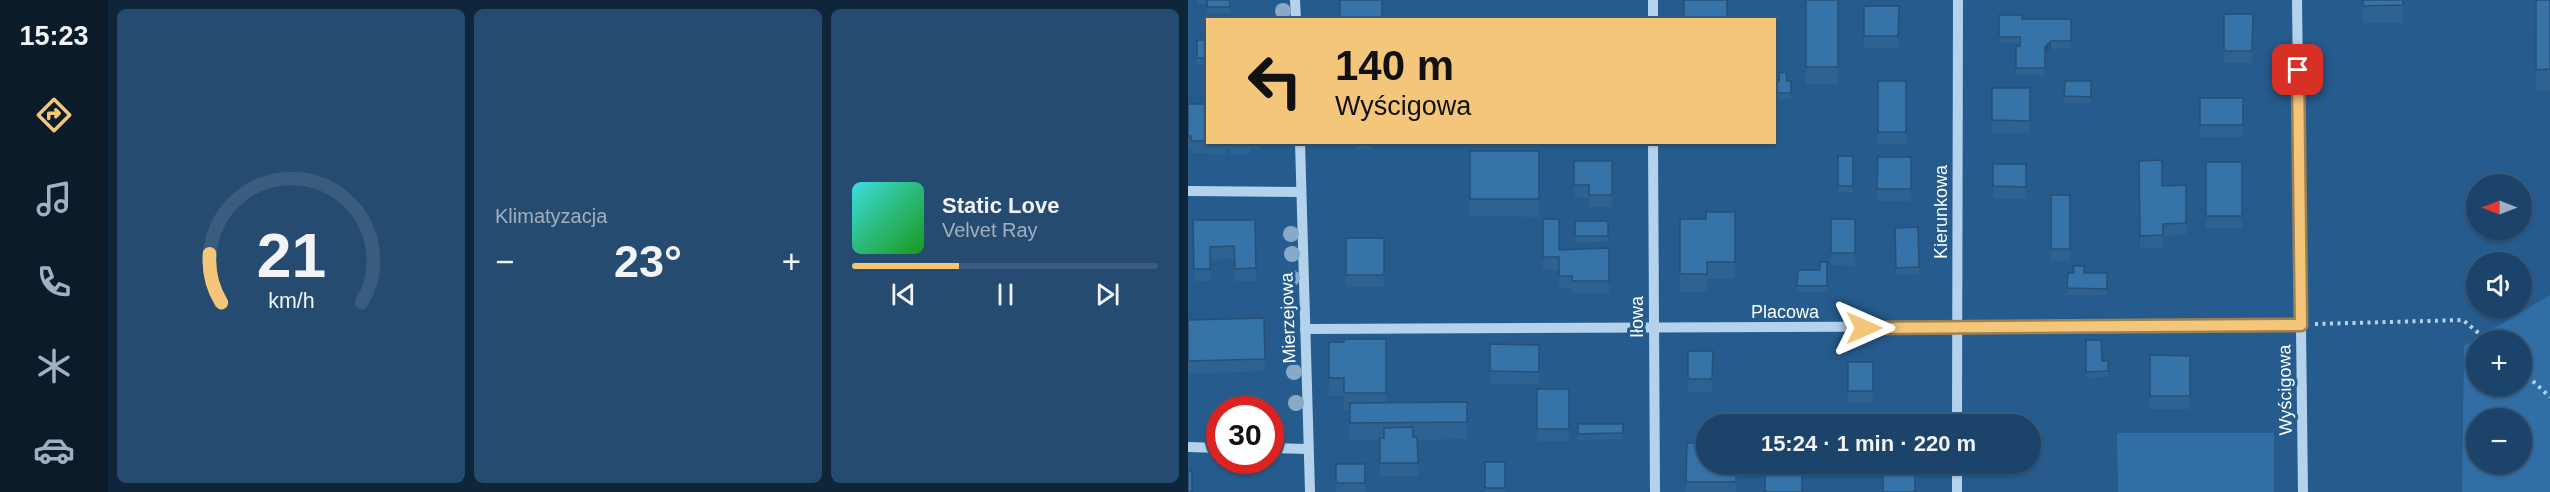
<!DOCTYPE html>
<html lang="pl">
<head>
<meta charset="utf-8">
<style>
  :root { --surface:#1c446a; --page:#254b70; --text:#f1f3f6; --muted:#a0b0c1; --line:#3a5c7e; --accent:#f4c679 }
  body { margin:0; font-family:Arial,sans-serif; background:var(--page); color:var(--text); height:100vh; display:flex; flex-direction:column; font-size:22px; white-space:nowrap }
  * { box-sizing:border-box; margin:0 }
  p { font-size:20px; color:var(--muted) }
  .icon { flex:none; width:33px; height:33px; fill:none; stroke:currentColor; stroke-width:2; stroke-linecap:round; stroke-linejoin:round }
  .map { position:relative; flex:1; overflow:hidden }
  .panel { display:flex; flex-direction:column; gap:9px; padding:9px; background:#0f253a; width:1080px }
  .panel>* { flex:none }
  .top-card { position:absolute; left:18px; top:18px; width:570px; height:126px; border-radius:0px; box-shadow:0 2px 4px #0004,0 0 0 2px var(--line); background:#f4c679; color:#111; overflow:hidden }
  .needle { width:39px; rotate:270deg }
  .tools { position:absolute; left:1278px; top:174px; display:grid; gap:12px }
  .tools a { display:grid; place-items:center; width:66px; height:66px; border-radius:50%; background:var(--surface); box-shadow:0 2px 4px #0004,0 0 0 2px var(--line); font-size:30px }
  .speed { position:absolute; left:18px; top:396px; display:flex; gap:12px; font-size:30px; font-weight:700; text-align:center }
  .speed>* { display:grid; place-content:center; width:78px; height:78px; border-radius:50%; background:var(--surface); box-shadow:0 2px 4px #0004,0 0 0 2px var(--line); line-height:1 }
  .speed .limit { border:9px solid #d22; background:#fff; color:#111 }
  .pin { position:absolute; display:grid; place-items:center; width:51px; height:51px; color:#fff; margin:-26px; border-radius:12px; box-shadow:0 3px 9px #0006 }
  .me { position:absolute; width:66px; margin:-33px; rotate:90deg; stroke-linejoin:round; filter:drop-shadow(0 0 4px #0008) }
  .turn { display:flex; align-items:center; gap:21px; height:126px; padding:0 30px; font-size:27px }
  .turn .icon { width:78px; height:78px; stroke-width:2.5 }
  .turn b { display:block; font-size:42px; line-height:51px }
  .big { font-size:45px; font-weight:700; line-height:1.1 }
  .panel .widget { flex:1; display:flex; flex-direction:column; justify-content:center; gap:9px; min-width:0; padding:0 21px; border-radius:9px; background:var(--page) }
  .panel .dial { align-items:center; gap:0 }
  .dial svg { height:156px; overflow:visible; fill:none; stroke:var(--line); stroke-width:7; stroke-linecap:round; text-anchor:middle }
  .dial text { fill:var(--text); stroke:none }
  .song { display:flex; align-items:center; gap:18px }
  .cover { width:72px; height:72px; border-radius:9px; background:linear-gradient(135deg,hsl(180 70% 55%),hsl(120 70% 35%)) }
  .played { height:6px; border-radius:3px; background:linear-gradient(90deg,var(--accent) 35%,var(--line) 35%) }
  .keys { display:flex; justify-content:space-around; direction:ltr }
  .heat { display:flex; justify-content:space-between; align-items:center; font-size:33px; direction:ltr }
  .panel .tiles { flex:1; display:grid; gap:9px; grid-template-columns:repeat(3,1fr) }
  .trip { position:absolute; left:508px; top:414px; width:345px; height:60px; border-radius:30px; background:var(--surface); box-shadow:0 2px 4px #0004,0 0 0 2px var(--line); font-weight:700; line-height:60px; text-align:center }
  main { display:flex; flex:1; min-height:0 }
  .tabs { display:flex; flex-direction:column; width:108px; justify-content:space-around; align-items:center; background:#0b1b2a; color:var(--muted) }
  .tabs .icon { width:42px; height:42px }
  .tabs .selected { color:var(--accent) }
  .tabs b { font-size:27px; color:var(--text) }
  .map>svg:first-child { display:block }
  .green { fill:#306ea5; fill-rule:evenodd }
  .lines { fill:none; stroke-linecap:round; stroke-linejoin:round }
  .path { stroke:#b4d2eb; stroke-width:4; stroke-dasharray:3 4.5; stroke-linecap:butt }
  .minor { stroke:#b4d2eb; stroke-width:10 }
  .tree { fill:#88aac8 }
  .wall { fill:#2e6391 }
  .shaded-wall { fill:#265076 }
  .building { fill:#3673a9; stroke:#265076; stroke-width:1.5 }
  .route-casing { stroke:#9f814f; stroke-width:15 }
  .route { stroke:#f4c679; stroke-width:10 }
  .labels { text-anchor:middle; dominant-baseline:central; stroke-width:6; stroke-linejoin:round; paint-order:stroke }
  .street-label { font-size:18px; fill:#fff; stroke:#255b8d }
</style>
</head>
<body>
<main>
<nav class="tabs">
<b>15:23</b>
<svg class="icon selected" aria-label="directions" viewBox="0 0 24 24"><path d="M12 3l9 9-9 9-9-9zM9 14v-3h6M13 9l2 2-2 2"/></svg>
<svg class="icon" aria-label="music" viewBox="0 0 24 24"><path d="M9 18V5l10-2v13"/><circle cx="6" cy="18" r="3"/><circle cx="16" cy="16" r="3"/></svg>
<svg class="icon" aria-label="phone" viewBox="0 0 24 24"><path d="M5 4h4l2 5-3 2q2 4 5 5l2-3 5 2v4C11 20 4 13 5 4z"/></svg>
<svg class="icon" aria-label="climate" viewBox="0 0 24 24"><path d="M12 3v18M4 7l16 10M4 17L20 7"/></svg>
<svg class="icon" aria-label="car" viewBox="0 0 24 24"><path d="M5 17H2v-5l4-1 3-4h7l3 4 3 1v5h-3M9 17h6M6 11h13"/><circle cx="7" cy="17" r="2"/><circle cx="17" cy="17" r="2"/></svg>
</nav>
<section class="panel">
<div class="tiles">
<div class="widget dial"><svg viewBox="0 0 100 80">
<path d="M14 69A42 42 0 1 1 86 69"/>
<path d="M14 69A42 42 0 0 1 8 44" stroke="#f4c679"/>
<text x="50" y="56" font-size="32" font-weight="700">21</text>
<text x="50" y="72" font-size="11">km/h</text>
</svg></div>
<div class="widget"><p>Klimatyzacja</p>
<div class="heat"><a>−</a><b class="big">23°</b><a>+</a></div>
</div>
<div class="widget">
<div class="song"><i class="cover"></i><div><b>Static Love</b><p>Velvet Ray</p></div></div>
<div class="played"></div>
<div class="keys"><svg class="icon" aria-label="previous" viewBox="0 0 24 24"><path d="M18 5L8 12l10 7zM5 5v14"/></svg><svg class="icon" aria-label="pause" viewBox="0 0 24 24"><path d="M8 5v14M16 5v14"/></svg><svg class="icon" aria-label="next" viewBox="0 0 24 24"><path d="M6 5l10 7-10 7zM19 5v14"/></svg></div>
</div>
</div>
</section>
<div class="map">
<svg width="1362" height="492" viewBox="0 0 1362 492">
  <rect width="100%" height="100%" fill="#255b8d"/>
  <!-- green -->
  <g class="green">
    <path d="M1362 295V492H1274L1276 346ZM1288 340H1334V386H1288ZM1288 418H1334V464H1288Z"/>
    <path d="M929 433H1086V492H930Z"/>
  </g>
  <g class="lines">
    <!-- path -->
    <g class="path">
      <path d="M1127 324 1275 320 1299 340"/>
      <path d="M1334 371 1362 397"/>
    </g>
    <!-- minor -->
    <g class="minor">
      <path d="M107 0 108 20"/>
      <path d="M465 0V20"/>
      <path d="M1109 0 1115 492"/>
      <path d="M112 142 122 492"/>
      <path d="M465 142 467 492"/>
      <path d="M0 191 113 192"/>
      <path d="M117 329 1113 325"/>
      <path d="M769 424 770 0"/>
      <path d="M0 447 32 448"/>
      <path d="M82 448 120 449"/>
      <path d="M769 492V464"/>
    </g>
  </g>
  <!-- trees -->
  <g class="tree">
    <circle cx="95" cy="11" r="8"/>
    <circle cx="103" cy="234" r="8"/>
    <circle cx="104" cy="254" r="8"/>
    <circle cx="104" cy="278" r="8"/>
    <circle cx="106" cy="372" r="8"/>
    <circle cx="108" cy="403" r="8"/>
  </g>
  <!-- wall -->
  <g class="wall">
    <path d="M10 0H45V4H42V13H19V4H10Z"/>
    <rect x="618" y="0" width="32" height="84"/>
    <rect x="1175" y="0" width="40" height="23"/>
    <path d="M1347 0H1362V91H1348Z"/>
    <path d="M676 6H711L710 48H676Z"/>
    <path d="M1036 14H1065L1064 63H1036Z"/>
    <path d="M811 15 834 19H883V48H863L857 54V75H828V46H832V43H811Z"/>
    <rect x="9" y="40" width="11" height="24"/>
    <rect x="586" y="81" width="17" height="18"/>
    <rect x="690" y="81" width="28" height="63"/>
    <path d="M877 81H903V103H876Z"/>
    <rect x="804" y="88" width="38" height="45"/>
    <rect x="1012" y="98" width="43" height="39"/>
    <path d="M0 104H20V142H72V149H62V154H43V149H38V154L3 153V148H0Z"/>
    <path d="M167 142H219V145L183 146V149H167Z"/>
    <path d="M282 151H351V217L282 216Z"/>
    <rect x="650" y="156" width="15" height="36"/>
    <path d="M690 157H723V201H689Z"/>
    <path d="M386 161H424V207H401V198H386Z"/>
    <path d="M951 161 974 186 998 185V235L975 236V248H952Z"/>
    <rect x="1018" y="162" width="36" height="66"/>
    <rect x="805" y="164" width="33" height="35"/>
    <rect x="863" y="195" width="19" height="66"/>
    <path d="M547 212V279H519V292H492V219H518Z"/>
    <path d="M355 219 371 250 421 248V293H384V288L371 289V270H355Z"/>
    <path d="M643 219H667V266L643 265Z"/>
    <path d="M5 220H67L68 281H47L46 259 22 260V281H6Z"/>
    <path d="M387 221H420V242L387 243Z"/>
    <path d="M730 227 731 274H708L707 228Z"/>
    <rect x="158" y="238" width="38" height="49"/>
    <path d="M639 262V292H609L610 270H632Z"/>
    <path d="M880 273H919V295H879Z"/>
    <path d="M76 318 77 371 0 374V320Z"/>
    <path d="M198 339V403L279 402V439L229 440 230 476H192V440H162V410H156V396H141V342H156Z"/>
    <path d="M898 340 914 361H920V377L898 378Z"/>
    <path d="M302 344 351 345V384H302Z"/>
    <path d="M500 351H525L524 392H500Z"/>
    <path d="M962 355 1002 356V409H962Z"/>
    <rect x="660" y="362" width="25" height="41"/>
    <rect x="349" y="389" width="32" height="52"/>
    <path d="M390 424H435V439L390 440Z"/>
    <path d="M499 443 548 464V492H498Z"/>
    <rect x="297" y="462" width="20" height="30"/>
    <rect x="148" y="464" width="29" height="28"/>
  </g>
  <!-- shaded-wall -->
  <path class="shaded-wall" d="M863 41V48L857 54V47Z"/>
  <!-- building -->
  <g class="building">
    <rect x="19" y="0" width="23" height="7"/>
    <rect x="152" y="0" width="42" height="20"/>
    <rect x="496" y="0" width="43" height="19"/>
    <rect x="618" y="0" width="32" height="67"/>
    <path d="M1175 0H1215V5L1175 6Z"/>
    <path d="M1348 0H1362V69L1348 70Z"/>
    <path d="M676 6H711L710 36H676Z"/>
    <path d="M1036 14H1065L1064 51H1036Z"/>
    <path d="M811 15H834V19H883V41H863L857 47V68H828V46H832V37H811Z"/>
    <rect x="9" y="40" width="11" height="18"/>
    <path d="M598 72 599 81H603V93H586V81H591V73Z"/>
    <rect x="690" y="81" width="28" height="51"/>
    <path d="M877 81H903V97L876 96Z"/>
    <path d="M804 88H842V121L804 120Z"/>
    <rect x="1012" y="98" width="43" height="27"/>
    <path d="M0 104H20V141H3V136H0Z"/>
    <rect x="282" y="151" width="69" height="48"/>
    <rect x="650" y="156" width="15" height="30"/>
    <path d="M690 157H723V189H689Z"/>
    <path d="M974 160V186L998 185V223L975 224V235L952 236 951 161Z"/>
    <path d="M386 161H424V195H401V185H386Z"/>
    <rect x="1018" y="162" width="36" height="54"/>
    <path d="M805 164H838V187L805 186Z"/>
    <rect x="863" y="195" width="19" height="54"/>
    <path d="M518 212H547V262H519V274H492V219H518Z"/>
    <path d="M355 219H371V250L421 248V281H384V276H371V257H355Z"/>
    <rect x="643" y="219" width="24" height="34"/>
    <path d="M5 220H67L68 268 47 269 46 246 22 247V269H6Z"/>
    <rect x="387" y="221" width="33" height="15"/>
    <path d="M730 227 731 267 708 268 707 228Z"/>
    <rect x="158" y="238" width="38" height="37"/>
    <path d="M632 262H639V286H609L610 270H632Z"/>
    <path d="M885 266H896V273H919V289L879 288 880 273H886Z"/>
    <path d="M76 318 77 359 0 361V320Z"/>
    <path d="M156 339H198V393H156V378H141V342H156Z"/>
    <path d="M898 340H913L914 361H920V371L898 372Z"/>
    <path d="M302 344 351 345V372L302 371Z"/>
    <path d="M500 351H525L524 379H500Z"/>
    <path d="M962 355 1002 356V396H962Z"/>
    <rect x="660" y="362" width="25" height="29"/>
    <rect x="349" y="389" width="32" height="40"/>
    <path d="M279 402V422L162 423V403Z"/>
    <path d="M390 424H435V433L390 434Z"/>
    <path d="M225 427V437H229L230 463H192V438H196V428Z"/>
    <path d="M499 443H519V464H548V482H498Z"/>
    <rect x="297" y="462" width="20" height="26"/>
    <rect x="148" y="464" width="29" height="19"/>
    <path d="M597 464H614V492H577V474L597 475Z"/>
    <rect x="695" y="464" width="32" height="28"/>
    <rect x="0" y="471" width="4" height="21"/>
  </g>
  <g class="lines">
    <defs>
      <path id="route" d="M676 328 1113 325 1110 70"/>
    </defs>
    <!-- route casing -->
    <use href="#route" class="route-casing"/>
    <!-- route -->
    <use href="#route" class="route"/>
  </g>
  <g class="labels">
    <!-- street labels -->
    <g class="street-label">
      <text transform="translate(753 212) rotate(-90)">Kierunkowa</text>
      <text x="597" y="312">Placowa</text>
      <text transform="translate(449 317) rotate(-90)">Iłowa</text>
      <text transform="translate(100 318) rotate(-92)">Mierzejowa</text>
      <text transform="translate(1097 390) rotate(-91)">Wyścigowa</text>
    </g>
  </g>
</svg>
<div class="tools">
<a><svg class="needle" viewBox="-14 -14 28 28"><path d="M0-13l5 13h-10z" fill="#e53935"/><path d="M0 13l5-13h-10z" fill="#a0b0c1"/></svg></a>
<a><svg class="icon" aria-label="sound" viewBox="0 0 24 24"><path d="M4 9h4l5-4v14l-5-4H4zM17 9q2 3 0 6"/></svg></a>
<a>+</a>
<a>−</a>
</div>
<div class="speed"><div class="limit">30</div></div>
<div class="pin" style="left:1110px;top:70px;background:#d93025"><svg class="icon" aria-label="arrive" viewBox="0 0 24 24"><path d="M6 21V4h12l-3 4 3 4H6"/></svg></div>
<svg class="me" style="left:676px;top:328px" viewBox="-20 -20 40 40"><path d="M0-17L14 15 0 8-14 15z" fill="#f4c679" stroke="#fff" stroke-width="4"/></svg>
<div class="trip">15:24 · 1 min · 220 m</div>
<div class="top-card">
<div class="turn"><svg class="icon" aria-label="left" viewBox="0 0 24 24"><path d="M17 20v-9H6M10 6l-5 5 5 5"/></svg><div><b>140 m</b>Wyścigowa</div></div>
</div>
</div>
</main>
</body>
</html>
